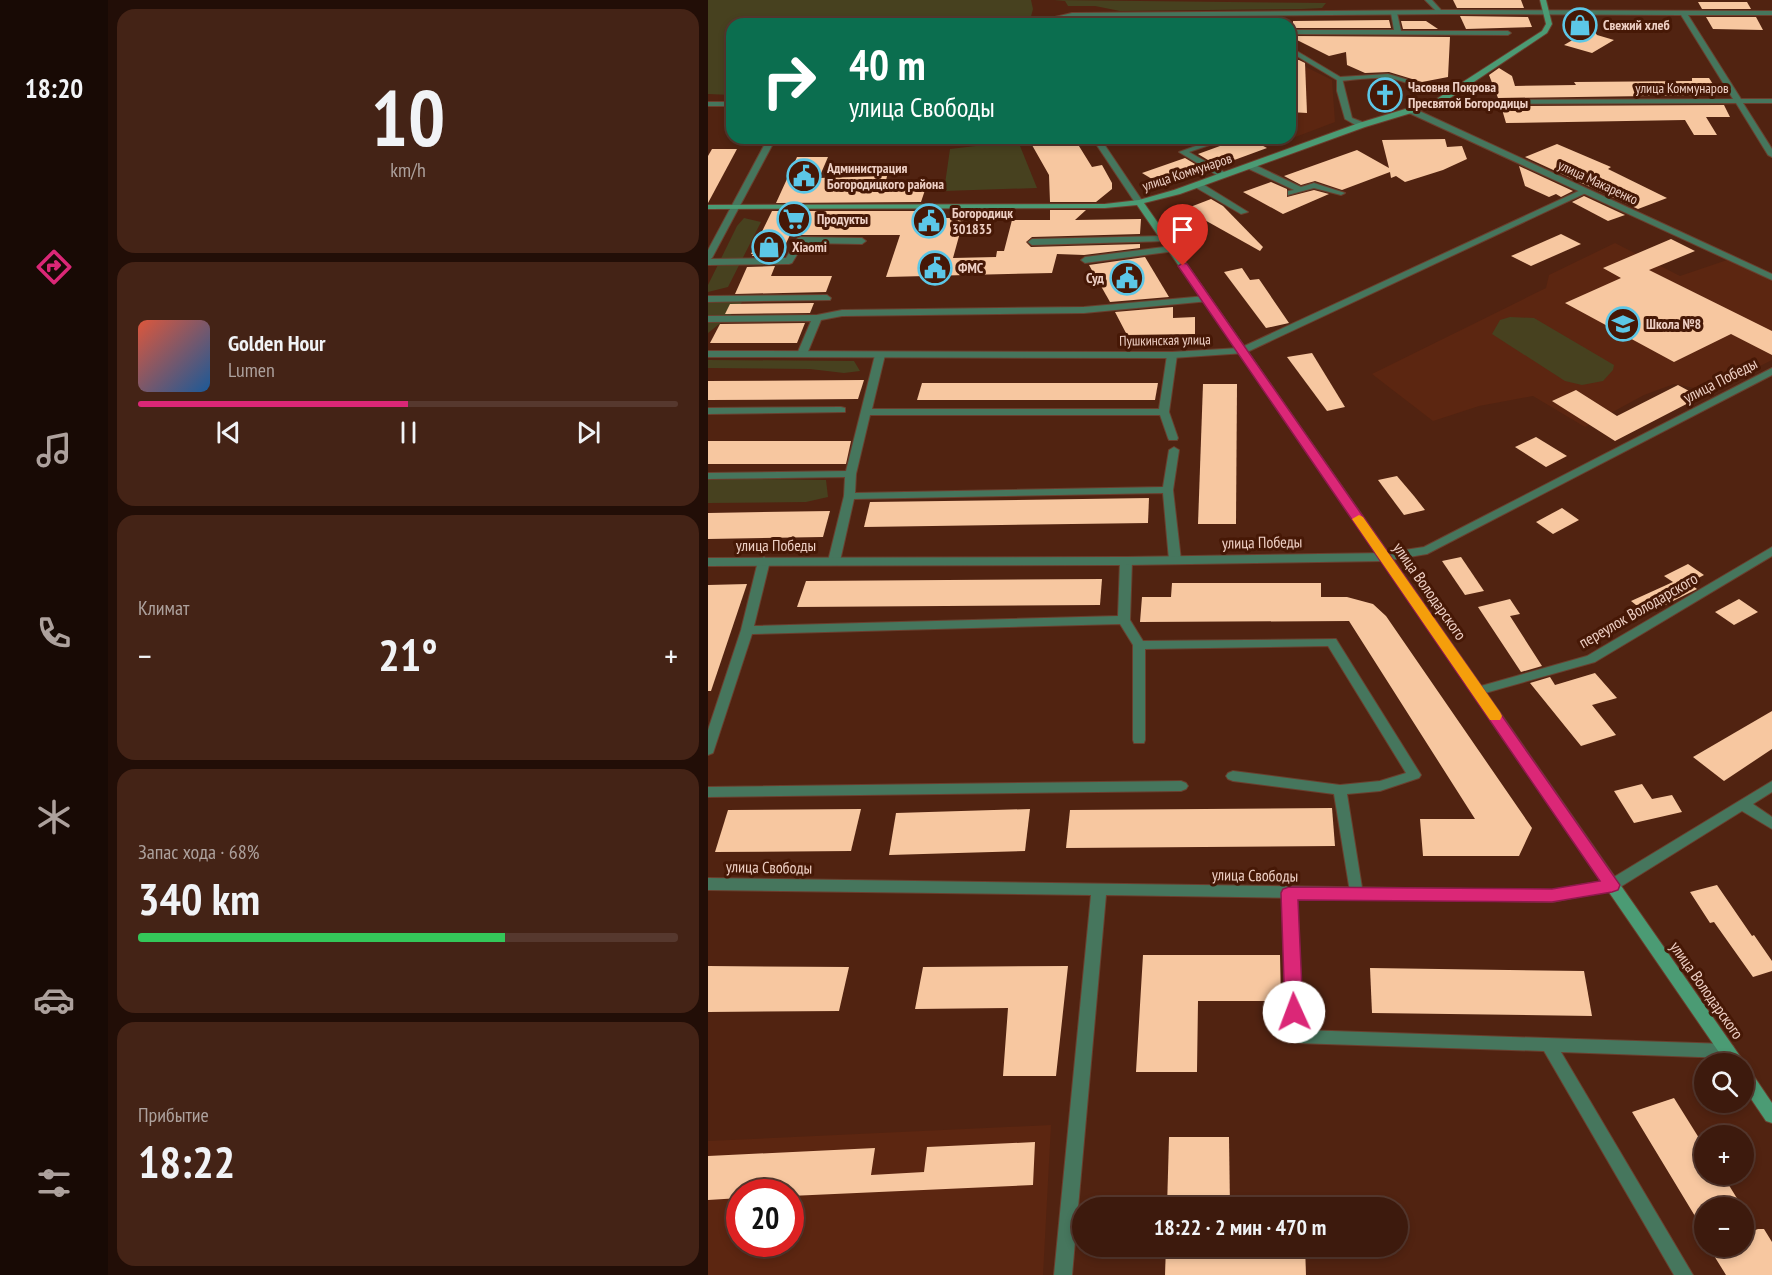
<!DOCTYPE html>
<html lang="ru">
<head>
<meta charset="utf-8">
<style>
  :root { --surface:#3d1a0d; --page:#442316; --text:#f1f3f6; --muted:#ada19d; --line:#56382e; --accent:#db2777 }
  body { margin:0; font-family:"PT Sans Narrow",sans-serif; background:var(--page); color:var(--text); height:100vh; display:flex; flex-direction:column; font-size:22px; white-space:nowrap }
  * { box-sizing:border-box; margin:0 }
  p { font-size:20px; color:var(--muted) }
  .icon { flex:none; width:33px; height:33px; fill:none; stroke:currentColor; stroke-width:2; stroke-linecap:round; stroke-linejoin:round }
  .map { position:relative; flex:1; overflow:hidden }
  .side { display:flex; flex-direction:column; gap:9px; padding:9px; background:#220e07; width:600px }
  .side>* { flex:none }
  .hud { position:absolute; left:18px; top:18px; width:570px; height:126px; border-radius:18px; box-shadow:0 3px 9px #0003,0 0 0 2px var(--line); background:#0b6e4f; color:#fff; overflow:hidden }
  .buttons { position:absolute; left:986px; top:1053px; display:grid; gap:12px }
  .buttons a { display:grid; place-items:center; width:60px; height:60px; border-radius:50%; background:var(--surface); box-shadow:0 3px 9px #0003,0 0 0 2px var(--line); font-size:30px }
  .speed { position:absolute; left:18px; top:1179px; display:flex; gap:12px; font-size:30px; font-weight:700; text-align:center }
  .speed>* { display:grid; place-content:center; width:78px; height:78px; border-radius:50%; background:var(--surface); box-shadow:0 3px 9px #0003,0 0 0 2px var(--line); line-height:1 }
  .speed .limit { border:9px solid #d22; background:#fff; color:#111 }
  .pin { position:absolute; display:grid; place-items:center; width:51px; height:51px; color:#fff; margin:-62px -26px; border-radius:50% 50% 50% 0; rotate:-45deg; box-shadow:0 0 6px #0007 }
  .pin .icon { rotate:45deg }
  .me { position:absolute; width:66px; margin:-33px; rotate:358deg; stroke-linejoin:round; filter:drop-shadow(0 0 4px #0008) }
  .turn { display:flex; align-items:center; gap:21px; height:126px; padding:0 24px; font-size:27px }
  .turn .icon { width:78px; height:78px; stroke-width:2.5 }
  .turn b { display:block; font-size:42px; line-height:51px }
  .big { font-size:45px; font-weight:700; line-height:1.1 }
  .side .widget { flex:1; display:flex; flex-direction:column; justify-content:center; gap:9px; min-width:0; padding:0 21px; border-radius:18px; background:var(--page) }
  .side .dial { align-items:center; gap:0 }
  .dial b { font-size:78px; line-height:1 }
  .song { display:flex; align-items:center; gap:18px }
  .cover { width:72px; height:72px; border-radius:9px; background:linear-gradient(135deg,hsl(10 70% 55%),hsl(210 70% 35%)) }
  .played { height:6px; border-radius:3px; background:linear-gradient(90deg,var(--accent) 50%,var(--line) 50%) }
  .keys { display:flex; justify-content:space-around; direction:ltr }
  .heat { display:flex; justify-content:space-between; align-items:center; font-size:33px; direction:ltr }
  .charge { height:9px; border-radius:4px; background:linear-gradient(90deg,#34c759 68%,var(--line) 0) }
  .trip { position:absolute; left:364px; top:1197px; width:336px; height:60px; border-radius:30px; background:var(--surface); box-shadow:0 3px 9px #0003,0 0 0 2px var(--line); font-weight:700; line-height:60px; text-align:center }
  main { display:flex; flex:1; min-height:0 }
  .menu { display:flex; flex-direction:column; width:108px; justify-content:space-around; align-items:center; background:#180a05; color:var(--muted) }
  .menu .icon { width:42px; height:42px }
  .menu .active { color:var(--accent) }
  .menu b { font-size:27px; color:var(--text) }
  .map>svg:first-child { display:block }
  .built { fill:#5c2611; fill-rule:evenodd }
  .green { fill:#47411f }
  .building { fill:#f7c7a0 }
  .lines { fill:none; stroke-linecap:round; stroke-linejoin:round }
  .service-casing { stroke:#6a3f2e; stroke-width:2 }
  .minor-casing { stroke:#6a3f2e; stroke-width:2 }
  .tertiary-casing { stroke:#6a3f2e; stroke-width:2 }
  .secondary-casing { stroke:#6a3f2e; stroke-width:2 }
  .service { fill:#46765d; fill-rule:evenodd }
  .minor { fill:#46765d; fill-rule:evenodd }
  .tertiary { fill:#46765d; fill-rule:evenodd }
  .secondary { fill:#4b9b74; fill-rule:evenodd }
  .route { fill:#db2777; stroke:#8e194d; stroke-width:1.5 }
  .slow { fill:#f59e0b }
  .labels { text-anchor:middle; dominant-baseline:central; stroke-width:6; stroke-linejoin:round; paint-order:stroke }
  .far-poi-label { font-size:14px; font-weight:bold; fill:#eecfc4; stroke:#461806; text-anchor:start }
  .far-street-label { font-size:14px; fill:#eecfc4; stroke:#461806 }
  .street-label { font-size:16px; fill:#eecfc4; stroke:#461806 }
</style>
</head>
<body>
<main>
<nav class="menu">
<b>18:20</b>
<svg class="icon active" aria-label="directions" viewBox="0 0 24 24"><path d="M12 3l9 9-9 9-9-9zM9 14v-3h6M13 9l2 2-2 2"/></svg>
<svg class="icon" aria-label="music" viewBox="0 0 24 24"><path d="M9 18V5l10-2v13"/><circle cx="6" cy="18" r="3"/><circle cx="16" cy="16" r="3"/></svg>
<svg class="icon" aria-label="phone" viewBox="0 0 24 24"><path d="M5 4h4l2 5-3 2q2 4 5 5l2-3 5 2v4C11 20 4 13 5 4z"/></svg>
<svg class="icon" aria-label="climate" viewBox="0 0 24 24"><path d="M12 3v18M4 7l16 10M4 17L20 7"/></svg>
<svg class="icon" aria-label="car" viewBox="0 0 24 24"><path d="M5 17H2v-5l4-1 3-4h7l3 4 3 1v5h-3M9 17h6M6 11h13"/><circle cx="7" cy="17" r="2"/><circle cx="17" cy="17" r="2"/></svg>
<svg class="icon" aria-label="filters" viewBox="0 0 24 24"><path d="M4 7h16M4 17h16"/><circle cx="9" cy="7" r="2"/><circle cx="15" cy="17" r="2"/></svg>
</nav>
<section class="side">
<div class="widget dial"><b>10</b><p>km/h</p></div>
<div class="widget">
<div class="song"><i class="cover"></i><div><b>Golden Hour</b><p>Lumen</p></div></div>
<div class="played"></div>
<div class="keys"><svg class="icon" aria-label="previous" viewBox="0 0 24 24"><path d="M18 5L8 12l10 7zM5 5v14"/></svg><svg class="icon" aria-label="pause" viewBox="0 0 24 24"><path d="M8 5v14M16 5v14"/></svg><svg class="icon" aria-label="next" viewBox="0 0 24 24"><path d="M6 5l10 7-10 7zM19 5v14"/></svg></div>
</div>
<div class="widget"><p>Климат</p>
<div class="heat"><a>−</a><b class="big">21°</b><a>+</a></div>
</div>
<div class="widget"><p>Запас хода · 68%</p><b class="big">340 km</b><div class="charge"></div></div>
<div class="widget"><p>Прибытие</p><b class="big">18:22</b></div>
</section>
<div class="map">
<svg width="1064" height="1275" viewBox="0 0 1064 1275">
  <rect width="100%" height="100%" fill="#512311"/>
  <!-- built -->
  <g class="built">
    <path d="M594 65 624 80 627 122 569 144 557 138H582V69Z"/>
    <path d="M907 243 972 276 1019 260 1064 281V360L1002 391 966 384 936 395 877 427 825 396 771 406 725 421 664 374 838 288 841 275Z"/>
    <path d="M343 1125 335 1275H0V1141ZM32 1192H82V1244H32Z"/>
  </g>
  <!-- green -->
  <g class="green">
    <path d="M0 0H323L325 9 321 24H24V95L0 94Z"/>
    <path d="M346 0 618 3 614 8 594 9 412 11 387 6H360L357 1Z"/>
    <path d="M310 141 329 188 236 191 242 149Z"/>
    <path d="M36 218 53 222 20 287 0 292V285L29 226Z"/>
    <path d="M0 295 19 296 35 301 25 313 0 333Z"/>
    <path d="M802 317 826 318 906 365 905 370 895 381 874 385 857 381 784 334 792 320Z"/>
    <path d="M0 360 146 361 152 371 136 373 102 369 0 368Z"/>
    <path d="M0 478 118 480 120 497 98 502 0 503Z"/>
  </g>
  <!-- building -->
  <g class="building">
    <path d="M745 0H813L816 8H749Z"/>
    <path d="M990 2H1039L1043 9H994Z"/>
    <path d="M752 16 820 17 824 27 758 29Z"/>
    <path d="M998 17H1048L1055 30 1005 29Z"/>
    <path d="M681 20 683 28H585V21Z"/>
    <path d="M693 21H718L730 29H695Z"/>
    <path d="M880 31H886L889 35 906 40 884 53 856 45Z"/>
    <path d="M586 36 742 37 740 77 714 82 681 72 657 73 639 65 638 52 621 56 587 39Z"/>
    <path d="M582 60H591L597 63 599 113 582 112Z"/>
    <path d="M791 68 804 76 807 86 868 85 866 82 984 81V78H1001L1012 95 790 98 781 75Z"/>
    <path d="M1016 105 1022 117H998L1009 135H986L977 120 798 123 793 106Z"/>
    <path d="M320 138H366L384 167 394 165 404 183V189L388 202H342L341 175Z"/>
    <path d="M534 138H540L559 148 510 166 490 154Z"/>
    <path d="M737 139 739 147 754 146 759 159 735 170 697 182 688 176 683 178 682 172 634 190 607 181 593 185 576 176 649 150 681 168 674 140Z"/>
    <path d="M849 144 903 167 900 169 959 198 930 209 817 157Z"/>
    <path d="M4 149H29L0 203V156Z"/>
    <path d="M89 157H120L111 178 179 176 178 181H220L213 202 68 203Z"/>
    <path d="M477 158 497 170 454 185 434 173Z"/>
    <path d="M811 166 865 191 853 197 848 194 841 197 817 186Z"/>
    <path d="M563 182 579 189V197L606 190 621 194 575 214 535 192Z"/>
    <path d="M876 196 917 215 900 221 864 202Z"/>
    <path d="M503 199 515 206 555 247 552 251 477 209Z"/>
    <path d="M342 210H378L367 220 433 219 432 234 324 237 318 242 323 247 432 244V248L376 255 349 254 344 273 178 277 192 235H82L72 256H44L45 254H43L64 211H209L207 218H256L245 258 288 257 289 251H296L304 220H342Z"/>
    <path d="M853 234 873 244 823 266 803 256Z"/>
    <path d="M963 239 987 251 941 270 1064 331V355L1023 334 966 362 857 303 913 278 895 268Z"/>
    <path d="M437 257 461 297 402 302 381 265Z"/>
    <path d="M67 266 63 276H124L118 292 27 294 39 267Z"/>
    <path d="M534 268 542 280 551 279 581 323 558 328 516 272Z"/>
    <path d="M106 303 102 313 17 314 22 304Z"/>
    <path d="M465 307V318L487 317V334L419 335 407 312Z"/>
    <path d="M97 323 89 343H2L12 324Z"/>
    <path d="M604 353 637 407 619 411 579 357Z"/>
    <path d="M156 380 150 399 0 400V381Z"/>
    <path d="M214 383H450L447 400H209Z"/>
    <path d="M495 384H529L528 524H490Z"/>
    <path d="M970 385 992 397 907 441 844 401 868 390 909 416Z"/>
    <path d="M828 437 859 456 838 467 807 447Z"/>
    <path d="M0 441H143L138 464H0Z"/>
    <path d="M689 476 706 496 717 510 696 515 670 480Z"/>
    <path d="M441 498 440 523 156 527 162 502Z"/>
    <path d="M854 508 871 520 845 534 828 522Z"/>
    <path d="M122 511 115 537 0 539V513Z"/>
    <path d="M753 557 776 591 757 595 734 561Z"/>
    <path d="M980 564 996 575 981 583 989 589 939 614 923 601 965 582 956 576Z"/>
    <path d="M394 579 392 605 89 607 98 581Z"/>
    <path d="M464 583H613V597H639L665 604 678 616 824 828 811 856H715L712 819H767L641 621 432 622 434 597H463Z"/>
    <path d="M39 584 3 691H0V585Z"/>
    <path d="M802 599 812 614 802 616 834 666 813 672 770 607Z"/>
    <path d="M1031 599 1050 612 1026 625 1007 612Z"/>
    <path d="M887 673 909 698 884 705 908 735 873 746 822 683 842 677 847 685Z"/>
    <path d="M1064 711V749L1016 781 985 757Z"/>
    <path d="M934 784 944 799 964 795 974 812 926 823 906 791Z"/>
    <path d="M624 808 627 846 358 848 362 810Z"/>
    <path d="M153 809 143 851 7 852 20 810Z"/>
    <path d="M322 809 317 851 181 855 188 813Z"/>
    <path d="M1009 885 1044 936 1046 935 1064 961V971L1045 977 1006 922 1002 923 982 892Z"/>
    <path d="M435 955H572L573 1001H490L489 1072H428Z"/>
    <path d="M0 966 141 967 131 1011 0 1012Z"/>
    <path d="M360 966 348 1076H295L300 1008 207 1009 215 967Z"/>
    <path d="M662 968 876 971 884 1016 664 1013Z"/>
    <path d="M966 1098 996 1146V1174H1014L1035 1208H996V1231L924 1112Z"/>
    <path d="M461 1137H521L522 1208H459Z"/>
    <path d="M327 1142 325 1185 82 1196V1192H32V1198L0 1200V1156L167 1148 163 1175 216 1172 219 1147Z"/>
    <path d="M1050 1229H1056L1064 1242V1275H1018L1000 1246H1035V1235Z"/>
    <path d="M458 1246H597L598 1275H457Z"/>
  </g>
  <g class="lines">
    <defs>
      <g id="service">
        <path d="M717 0H724L734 11V13H730Z"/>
        <path d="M686 11 689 13 693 31H800L803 33 800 35 582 34V30H686L683 13Z"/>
        <path d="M680 74 728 88 748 87 752 89C729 101 702 80 679 78 664 77 647 80 632 81L628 79 632 77Z"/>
        <path d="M510 138H522L481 152 518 173V177H512L471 152Z"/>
        <path d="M539 164H545L593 187 606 183 637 193 633 195 606 188 580 195V191L586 190 539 168Z"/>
        <path d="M487 183H493L540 212 533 214 487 187Z"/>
        <path d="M456 236 460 239 459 241 324 245 320 242 324 239Z"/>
        <path d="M93 237 154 238 158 241 154 244 96 243 84 263 81 264 0 265V259L78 258 90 238Z"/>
        <path d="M464 246 467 247V251L377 263 373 260 377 257Z"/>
        <path d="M119 295 123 298 122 300 0 302V296Z"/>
        <path d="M498 296 503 299 501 301 376 313 134 316 113 320 99 354 94 357 89 354 103 321 0 322V316L109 315 134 310 376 307Z"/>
        <path d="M172 352 177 355 164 409H451L459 355 461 353H467L469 355 461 412 470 438 469 440H461L460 438 452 415H162L148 474 147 493 455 487 461 450 466 447 471 450 465 490 473 560 471 563H463L461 560 455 493 146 499 132 561 126 565 120 561 136 496 137 477 0 479V473L138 471 167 355Z"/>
        <path d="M133 407 137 408V412L0 414V408Z"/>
        <path d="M56 557 62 561 46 626 410 616 412 561 418 557 422 558 424 561 422 620 435 641 628 639 713 775 711 778 672 791 639 794 655 894 653 898 648 900 643 898 626 794 525 781 520 779 518 776 520 773 525 771 632 785 672 781 698 773 620 646 437 649V740L436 743H426L425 740V645L412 624 44 634 6 750 5 753 0 755V730L33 630 50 561Z"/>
        <path d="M473 781 478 783 480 786 478 789 473 791 0 797V787Z"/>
        <path d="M581 887 586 889 588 893 594 1030 1019 1044 1025 1046 1027 1051 1025 1056 1019 1058 853 1052 985 1275H966L836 1051 587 1043 582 1041 579 1036 574 893 576 889Z"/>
      </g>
      <g id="minor">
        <path d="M738 10 1064 11V15H980L1033 99H1064V103H1035L1064 149V157L1060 155 1028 103 730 104 726 102 730 100 1025 99 973 15 738 14 364 17 351 20 346 24H339L347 17 364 13Z"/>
        <path d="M582 47 634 78 644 118 657 123V127H651L637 119 629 91V80L582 52Z"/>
        <rect x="0" y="102" width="24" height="4"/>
        <path d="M60 138H68L4 258 0 261V250Z"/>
        <path d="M384 138H392L435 202 434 204H428Z"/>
        <path d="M875 189 882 191 537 353 464 358 0 357V351L464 352 532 348Z"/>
        <path d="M1064 368V375L719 554 677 561 418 565 0 566V558L418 557 677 553 716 547Z"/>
        <path d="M1064 547V556L887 662 770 695 764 691 766 688 879 656Z"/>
        <path d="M1064 781V792L1045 804 1064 817V829L1034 811 909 889 844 902 398 895 364 1275H346L383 895 0 890V878L844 890 901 880Z"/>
      </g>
      <path id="tertiary" d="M701 109H707L1064 274V280L701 113Z"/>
      <g id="secondary">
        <path d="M832 0H838L844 24 839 33 733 104 657 127 472 194 436 203 1034 1059 1036 1064 1035 1066V1064H1019L429 205 397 208 0 209V205L397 204 431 200 466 190 651 123 727 100 834 31 838 24Z"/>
        <path d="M1035 1067 1041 1069 1064 1103V1123L1058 1121 1035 1087Z"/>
      </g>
    </defs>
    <!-- service casing -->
    <use href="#service" class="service-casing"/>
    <!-- minor casing -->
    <use href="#minor" class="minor-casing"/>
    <!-- tertiary casing -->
    <use href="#tertiary" class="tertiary-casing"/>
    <!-- secondary casing -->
    <use href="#secondary" class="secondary-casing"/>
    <!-- service -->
    <use href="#service" class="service"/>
    <!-- minor -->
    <use href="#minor" class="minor"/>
    <!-- tertiary -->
    <use href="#tertiary" class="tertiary"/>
    <!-- secondary -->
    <use href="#secondary" class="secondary"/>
  </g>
  <!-- route -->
  <path class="route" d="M475 263 479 264 912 885 910 890 904 892 844 902 590 900 595 1012 592 1017 586 1019 580 1017 577 1012 573 893 575 889 581 887 844 889 892 881 470 266Z"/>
  <!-- slow -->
  <path class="slow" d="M651 515 655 517 792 712 794 716 792 720H782L644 519Z"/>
  <!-- icons -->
  <defs>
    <symbol id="shop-ring" viewBox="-11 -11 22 22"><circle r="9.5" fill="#461806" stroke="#5cc7e7" stroke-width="1.5"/><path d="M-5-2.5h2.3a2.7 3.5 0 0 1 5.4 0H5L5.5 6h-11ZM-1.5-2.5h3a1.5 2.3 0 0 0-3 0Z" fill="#5cc7e7"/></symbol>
    <symbol id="church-ring" viewBox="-11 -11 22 22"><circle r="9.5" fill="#461806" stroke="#5cc7e7" stroke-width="1.5"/><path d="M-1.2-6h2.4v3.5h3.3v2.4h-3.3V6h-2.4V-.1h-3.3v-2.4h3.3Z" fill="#5cc7e7"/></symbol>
    <symbol id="civic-ring" viewBox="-11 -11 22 22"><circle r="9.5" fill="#461806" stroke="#5cc7e7" stroke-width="1.5"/><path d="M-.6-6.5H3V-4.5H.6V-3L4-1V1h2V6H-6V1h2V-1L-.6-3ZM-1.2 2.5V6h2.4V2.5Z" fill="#5cc7e7"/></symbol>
    <symbol id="supermarket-ring" viewBox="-11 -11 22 22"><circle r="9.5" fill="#461806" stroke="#5cc7e7" stroke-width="1.5"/><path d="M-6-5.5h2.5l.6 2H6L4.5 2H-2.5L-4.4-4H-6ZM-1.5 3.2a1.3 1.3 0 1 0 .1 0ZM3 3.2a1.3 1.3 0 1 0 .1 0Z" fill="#5cc7e7"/></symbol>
    <symbol id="school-ring" viewBox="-11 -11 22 22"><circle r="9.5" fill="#461806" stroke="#5cc7e7" stroke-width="1.5"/><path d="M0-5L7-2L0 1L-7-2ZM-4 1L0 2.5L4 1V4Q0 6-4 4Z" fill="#5cc7e7"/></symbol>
  </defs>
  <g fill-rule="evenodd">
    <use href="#shop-ring" x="853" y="6" width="38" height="38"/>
    <use href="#church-ring" x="658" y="76" width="38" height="38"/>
    <use href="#civic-ring" x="77" y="157" width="38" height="38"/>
    <use href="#supermarket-ring" x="67" y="200" width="38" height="38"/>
    <use href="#civic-ring" x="202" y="202" width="38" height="38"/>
    <use href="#shop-ring" x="42" y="228" width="38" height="38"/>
    <use href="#civic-ring" x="208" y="249" width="38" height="38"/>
    <use href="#civic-ring" x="400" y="259" width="38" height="38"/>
    <use href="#school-ring" x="896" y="305" width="38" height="38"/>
  </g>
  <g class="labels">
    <!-- far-poi labels -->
    <g class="far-poi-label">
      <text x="895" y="25">Свежий хлеб</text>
      <text x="700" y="87">Часовня Покрова<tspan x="700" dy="16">Пресвятой Богородицы</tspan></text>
      <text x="119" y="168">Администрация<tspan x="119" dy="16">Богородицкого района</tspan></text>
      <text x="244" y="213">Богородицк<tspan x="244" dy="16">301835</tspan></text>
      <text x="109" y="219">Продукты</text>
      <text x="84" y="247">Xiaomi</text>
      <text x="250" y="268">ФМС</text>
      <text x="396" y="278" text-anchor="end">Суд</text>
      <text x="938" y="324">Школа №8</text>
    </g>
    <!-- far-street labels -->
    <g class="far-street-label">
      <text x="974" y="88">улица Коммунаров</text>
      <text transform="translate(479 172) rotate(-18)">улица Коммунаров</text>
      <text transform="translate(890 182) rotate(25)">улица Макаренко</text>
      <text transform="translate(457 340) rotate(-1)">Пушкинская улица</text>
    </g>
    <!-- street labels -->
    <g class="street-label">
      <text transform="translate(1012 380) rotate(-27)">улица Победы</text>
      <text transform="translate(554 542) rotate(-1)">улица Победы</text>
      <text x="68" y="545">улица Победы</text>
      <text transform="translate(722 591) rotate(55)">улица Володарского</text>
      <text transform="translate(930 610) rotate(-30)">переулок Володарского</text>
      <text transform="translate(61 867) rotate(1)">улица Свободы</text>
      <text transform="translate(547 875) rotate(1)">улица Свободы</text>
      <text transform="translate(999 990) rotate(55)">улица Володарского</text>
    </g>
  </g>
</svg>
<div class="buttons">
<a><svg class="icon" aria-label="search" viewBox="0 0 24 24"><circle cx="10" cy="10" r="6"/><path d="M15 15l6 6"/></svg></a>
<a>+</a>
<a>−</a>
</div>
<div class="speed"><div class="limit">20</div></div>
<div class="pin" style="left:475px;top:266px;background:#d93025"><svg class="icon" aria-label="arrive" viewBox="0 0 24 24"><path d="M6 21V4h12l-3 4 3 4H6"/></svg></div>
<svg class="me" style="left:586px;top:1012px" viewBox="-20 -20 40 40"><circle r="19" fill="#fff"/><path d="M0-13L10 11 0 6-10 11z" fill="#db2777"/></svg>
<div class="trip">18:22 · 2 мин · 470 m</div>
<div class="hud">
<div class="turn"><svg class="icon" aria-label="right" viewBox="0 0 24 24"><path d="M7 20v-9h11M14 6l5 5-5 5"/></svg><div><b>40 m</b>улица Свободы</div></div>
</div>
</div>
</main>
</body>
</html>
